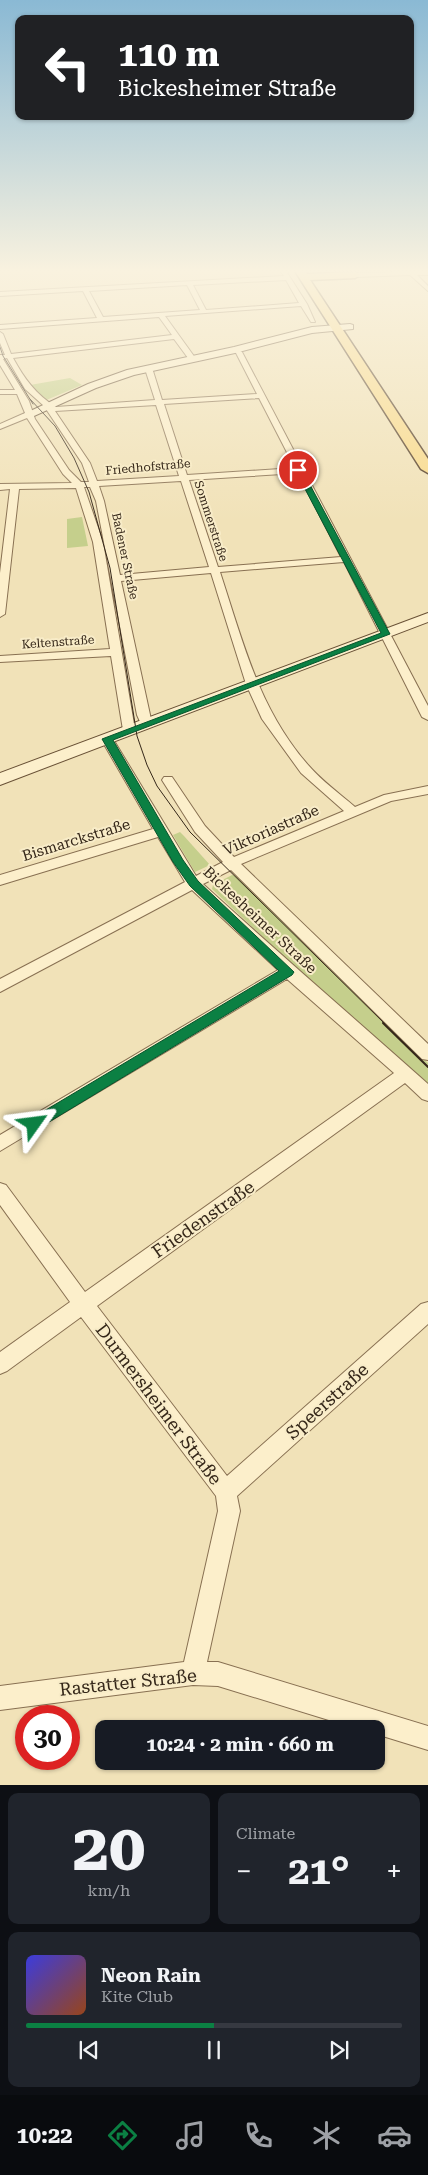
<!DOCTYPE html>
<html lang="en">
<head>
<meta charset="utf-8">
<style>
  :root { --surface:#171b24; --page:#20242c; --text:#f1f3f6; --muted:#9ea1a6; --line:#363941; --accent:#0b8043 }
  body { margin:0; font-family:"Roboto Serif",serif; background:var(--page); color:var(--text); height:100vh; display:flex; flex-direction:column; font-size:19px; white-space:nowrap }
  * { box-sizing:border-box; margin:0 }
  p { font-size:16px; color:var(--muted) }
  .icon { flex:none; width:28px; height:28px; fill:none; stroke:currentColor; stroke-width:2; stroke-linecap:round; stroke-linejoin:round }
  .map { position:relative; height:1785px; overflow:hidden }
  .side { display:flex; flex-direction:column; gap:8px; padding:8px; background:#0d0f14; flex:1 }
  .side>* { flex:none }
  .top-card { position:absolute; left:15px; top:15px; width:399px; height:105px; border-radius:10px; box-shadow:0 1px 4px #0004; background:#202124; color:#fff; overflow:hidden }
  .speed { position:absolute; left:15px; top:1705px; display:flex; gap:10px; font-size:25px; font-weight:700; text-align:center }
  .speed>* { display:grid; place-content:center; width:65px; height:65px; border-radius:50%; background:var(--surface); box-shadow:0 1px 4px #0004; line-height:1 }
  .speed .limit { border:8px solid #d22; background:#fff; color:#111 }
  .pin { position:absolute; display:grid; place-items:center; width:42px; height:42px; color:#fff; margin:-21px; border:2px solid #fff; border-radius:50%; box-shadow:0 1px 5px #0007 }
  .me { position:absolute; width:55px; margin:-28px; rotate:59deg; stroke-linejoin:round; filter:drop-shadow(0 0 4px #0008) }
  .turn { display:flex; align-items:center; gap:18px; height:105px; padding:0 20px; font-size:22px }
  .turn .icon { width:65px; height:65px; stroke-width:2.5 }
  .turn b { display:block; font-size:35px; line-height:42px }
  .big { font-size:38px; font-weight:700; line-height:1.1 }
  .side .tile { flex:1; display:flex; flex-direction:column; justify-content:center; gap:8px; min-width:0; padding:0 18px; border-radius:10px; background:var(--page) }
  .side .dial { align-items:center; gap:0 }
  .dial b { font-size:65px; line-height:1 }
  .song { display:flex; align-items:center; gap:15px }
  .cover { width:60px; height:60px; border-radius:8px; background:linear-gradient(135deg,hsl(240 70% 55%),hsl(20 70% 35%)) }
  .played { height:5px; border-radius:2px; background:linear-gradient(90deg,var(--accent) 50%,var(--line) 50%) }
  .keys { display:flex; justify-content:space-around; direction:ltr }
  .heat { display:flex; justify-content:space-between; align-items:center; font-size:28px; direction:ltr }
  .side .tiles { flex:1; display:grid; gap:8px; grid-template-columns:1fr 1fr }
  .tile:last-child { grid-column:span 2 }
  .trip { position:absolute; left:95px; top:1720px; width:290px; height:50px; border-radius:10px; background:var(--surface); box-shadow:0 1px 4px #0004; font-weight:700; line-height:50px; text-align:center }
  .tabs { display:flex; height:80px; justify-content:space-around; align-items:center; background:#090b0e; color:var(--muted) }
  .tabs .icon { width:35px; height:35px }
  .tabs .on { color:var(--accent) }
  .tabs b { font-size:22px; color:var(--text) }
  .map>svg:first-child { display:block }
  .green { fill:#c5cf8c }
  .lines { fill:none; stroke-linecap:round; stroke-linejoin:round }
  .street-casing { stroke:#887052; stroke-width:2 }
  .secondary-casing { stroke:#695136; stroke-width:2 }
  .primary-casing { stroke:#543e28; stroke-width:3 }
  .street { fill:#fcefcb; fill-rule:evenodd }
  .secondary { fill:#fcefcb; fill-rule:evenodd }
  .primary { fill:#f9da8b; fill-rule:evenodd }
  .tram-far1 { stroke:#352719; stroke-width:1 }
  .tram { stroke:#352719; stroke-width:2 }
  .route { fill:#0b8043; stroke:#07532c }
  .labels { text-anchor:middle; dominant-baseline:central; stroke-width:4; stroke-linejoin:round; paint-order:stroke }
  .far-street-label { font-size:12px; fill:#352719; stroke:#f8ecc8 }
  .street-label { font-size:15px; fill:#352719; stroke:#f8ecc8 }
  .near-street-label { font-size:18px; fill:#352719; stroke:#f8ecc8 }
</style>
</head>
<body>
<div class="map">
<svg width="428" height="1785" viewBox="0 0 428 1785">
  <rect width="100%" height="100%" fill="#f1e2b8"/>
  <!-- green -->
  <g class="green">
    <path d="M70 378 82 385 44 401 30 385Z"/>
    <path d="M82 517 88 546 67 548V519Z"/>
    <path d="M180 832 184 836 210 865 195 872 173 835Z"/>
    <path d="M232 875 238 876 428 1063V1086L296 968 212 889 213 885Z"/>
  </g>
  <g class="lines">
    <defs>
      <g id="street">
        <path d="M286 271 307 304 315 322H311L301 306 165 316 196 359 193 361 188 358 174 339 13 358C24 378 36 395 56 407L155 400 146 372 140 369 144 367 153 371 162 400 257 394 236 353 232 350 235 348 242 352 428 706V720L422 717 344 562 220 572C243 642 259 710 309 766 322 781 340 794 355 807L384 795 428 786V794L391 801 241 864 428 1044V1060L422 1059 231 870 203 884C277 952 353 1017 428 1084V1101L422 1099 405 1083 97 1306 227 1476 421 1304 428 1302V1324L237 1496 240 1511 207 1662H218L428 1726V1750L376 1734V1729H358L218 1686 193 1685 0 1710V1686L184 1662 218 1511 216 1496 81 1317 7 1371 0 1374V1352L70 1302 0 1205V1183L6 1185 85 1292 394 1073 287 979 0 1151V1135L278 970 192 890 0 992V979L185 882 158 837 0 885V875L153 829 101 739 103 736H111L113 739 196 876 223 862 195 832 162 780 164 777H172L205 826 234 857 344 811 301 773 262 719 246 684 211 573 121 581 152 724 150 726H142L137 715 96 501 90 487H84L103 542 135 730 129 734 123 730 111 656 0 662V656L110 649 93 542 76 488 19 489 5 614 0 617V573L10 489 0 490V484L72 483 63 474 27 418 0 429V424L25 413 17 394H0V390H15L0 365V355H5L0 343V332L3 334 11 354 172 335 159 317 0 329V325L97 318 83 291 0 296V292L284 276 281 272ZM286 280 299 303 206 310 193 285ZM187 285 200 310 103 317 89 291ZM7 358 25 389 44 406 82 463 89 482H81L69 470 35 419 29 401 3 359ZM259 398 295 468 187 475 164 404ZM156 405 179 476 97 481 90 463 55 411ZM298 473 341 557 218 567 189 480ZM181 481 209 567 120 575 104 501 99 486Z"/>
        <path d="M428 271V275H417L428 286V291L410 275 355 277 352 275 355 273Z"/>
      </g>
      <g id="secondary">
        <path d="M350 324 353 325V329L312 333 235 353 134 375 96 388 34 416 30 417 24 414 88 384 127 370 234 347 312 327Z"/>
        <path d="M428 613V622L0 785V773Z"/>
      </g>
      <path id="primary" d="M295 271H305L307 274 355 272 360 275 355 278 310 280 428 459V473L421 469Z"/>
    </defs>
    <!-- street casing -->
    <use href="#street" class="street-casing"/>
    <!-- secondary casing -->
    <use href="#secondary" class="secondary-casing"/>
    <!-- primary casing -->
    <use href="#primary" class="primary-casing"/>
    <!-- street -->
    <use href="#street" class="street"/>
    <!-- secondary -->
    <use href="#secondary" class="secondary"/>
    <!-- primary -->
    <use href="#primary" class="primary"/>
    <!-- tram-far1 -->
    <g class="tram-far1">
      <path d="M0 347 3 356 33 404"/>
      <path d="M30 399 55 426 74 458 89 492 110 568 137 736 147 765 157 786 190 832 385 1024"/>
    </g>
    <!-- tram -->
    <path class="tram" d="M383 1023 428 1067"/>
  </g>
  <!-- sky -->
  <linearGradient id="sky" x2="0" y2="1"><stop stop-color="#8ab9d4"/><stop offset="0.52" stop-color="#f9f2df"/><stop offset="1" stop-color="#f9f2df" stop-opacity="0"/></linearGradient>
  <rect width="428" height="521" fill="url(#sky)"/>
  <!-- route -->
  <path class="route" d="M298 467 302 470 390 634 113 740 183 860 198 881 294 972 292 975 39 1128 34 1130 29 1128 27 1124 29 1120 279 971 190 886 173 862 102 739 381 633 295 470Z"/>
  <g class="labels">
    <!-- far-street labels -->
    <g class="far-street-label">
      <text transform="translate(148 467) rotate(-5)">Friedhofstraße</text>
      <text transform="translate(211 521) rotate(72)">Sommerstraße</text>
      <text transform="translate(125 556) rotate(78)">Badener Straße</text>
      <text transform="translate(58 642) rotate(-4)">Keltenstraße</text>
    </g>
    <!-- street labels -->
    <g class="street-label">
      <text transform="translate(271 830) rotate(-24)">Viktoriastraße</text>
      <text transform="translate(76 840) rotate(-17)">Bismarckstraße</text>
      <text transform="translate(260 920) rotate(43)">Bickesheimer Straße</text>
    </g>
    <!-- near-street labels -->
    <g class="near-street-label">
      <text transform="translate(203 1219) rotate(-35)">Friedenstraße</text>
      <text transform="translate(327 1401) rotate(-42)">Speerstraße</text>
      <text transform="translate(159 1404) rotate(53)">Durmersheimer Straße</text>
      <text transform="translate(128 1682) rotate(-6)">Rastatter Straße</text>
    </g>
  </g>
</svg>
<div class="speed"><div class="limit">30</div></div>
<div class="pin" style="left:298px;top:470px;background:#d93025"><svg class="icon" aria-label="arrive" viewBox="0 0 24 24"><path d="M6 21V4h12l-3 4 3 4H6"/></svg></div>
<svg class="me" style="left:34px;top:1124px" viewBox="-20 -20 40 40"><path d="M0-17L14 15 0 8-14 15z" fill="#0b8043" stroke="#fff" stroke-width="4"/></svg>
<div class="trip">10:24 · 2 min · 660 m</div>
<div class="top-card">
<div class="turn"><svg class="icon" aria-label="left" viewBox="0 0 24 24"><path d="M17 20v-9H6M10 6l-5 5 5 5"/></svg><div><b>110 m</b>Bickesheimer Straße</div></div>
</div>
</div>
<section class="side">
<div class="tiles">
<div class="tile dial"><b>20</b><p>km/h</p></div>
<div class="tile"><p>Climate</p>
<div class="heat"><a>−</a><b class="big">21°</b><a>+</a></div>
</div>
<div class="tile">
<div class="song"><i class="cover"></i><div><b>Neon Rain</b><p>Kite Club</p></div></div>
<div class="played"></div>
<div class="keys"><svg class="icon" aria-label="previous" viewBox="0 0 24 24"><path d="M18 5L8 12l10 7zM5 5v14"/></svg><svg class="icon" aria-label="pause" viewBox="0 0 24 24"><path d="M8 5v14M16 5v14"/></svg><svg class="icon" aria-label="next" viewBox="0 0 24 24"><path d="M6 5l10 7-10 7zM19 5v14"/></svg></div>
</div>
</div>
</section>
<nav class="tabs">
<b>10:22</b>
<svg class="icon on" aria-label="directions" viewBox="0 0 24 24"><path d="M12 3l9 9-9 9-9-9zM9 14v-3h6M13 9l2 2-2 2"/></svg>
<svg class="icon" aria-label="music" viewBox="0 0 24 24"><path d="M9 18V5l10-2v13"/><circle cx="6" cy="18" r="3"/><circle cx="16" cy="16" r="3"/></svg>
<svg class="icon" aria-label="phone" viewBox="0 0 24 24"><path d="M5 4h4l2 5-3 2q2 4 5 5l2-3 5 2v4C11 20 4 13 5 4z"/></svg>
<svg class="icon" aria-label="climate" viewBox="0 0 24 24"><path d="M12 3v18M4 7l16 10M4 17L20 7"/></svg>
<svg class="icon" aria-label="car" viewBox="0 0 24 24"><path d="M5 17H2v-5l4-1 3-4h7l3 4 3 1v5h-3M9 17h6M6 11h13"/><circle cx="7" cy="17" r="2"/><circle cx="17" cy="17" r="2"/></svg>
</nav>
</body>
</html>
